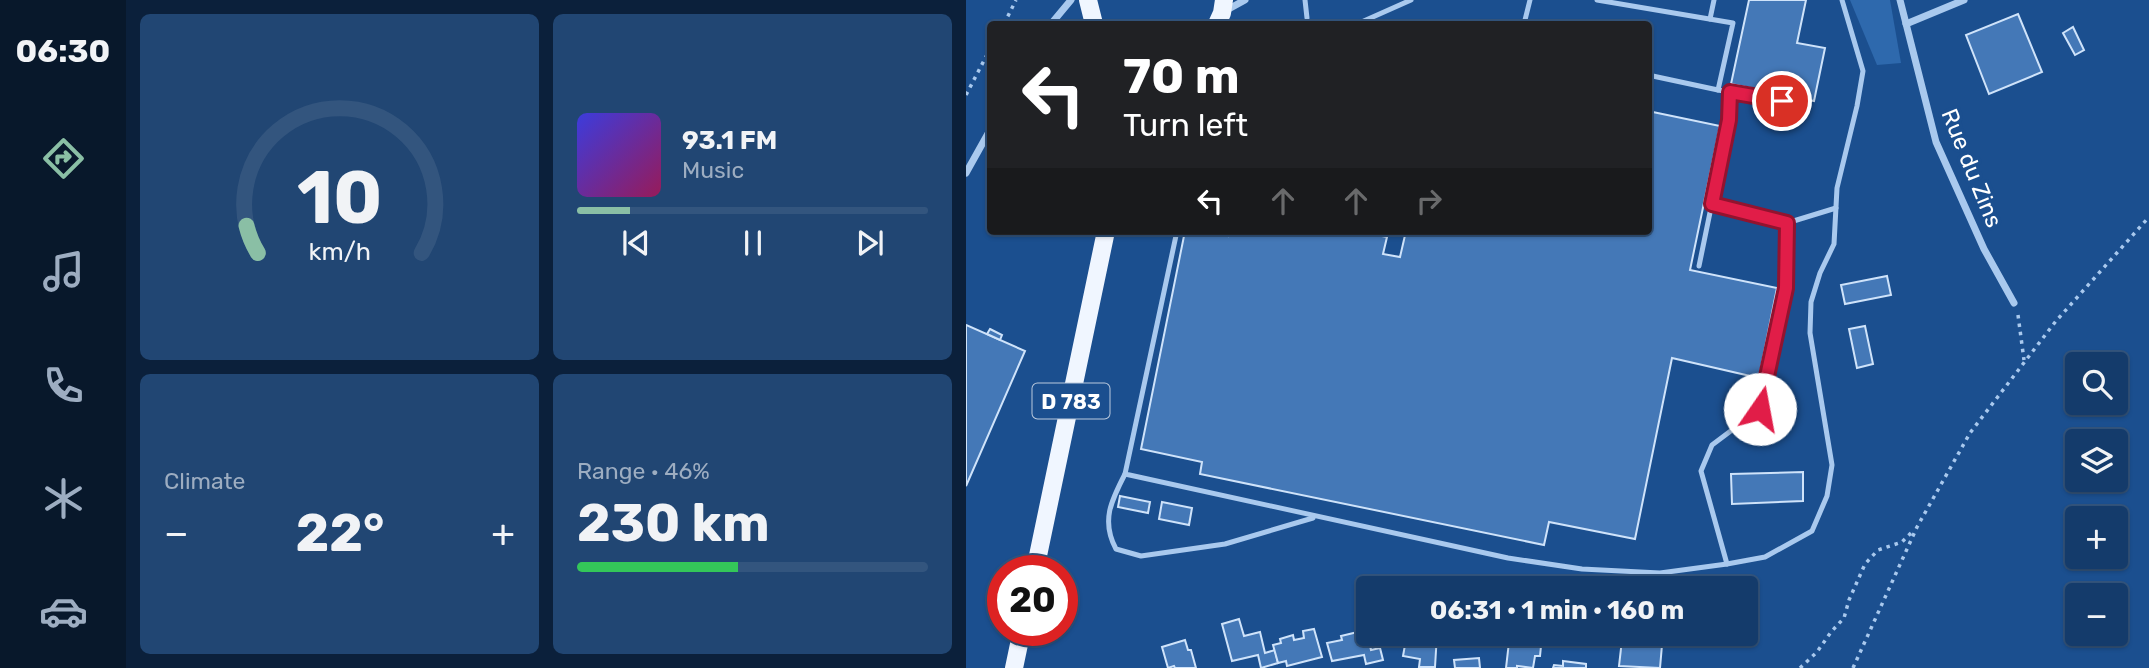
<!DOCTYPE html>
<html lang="en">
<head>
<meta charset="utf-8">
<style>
  :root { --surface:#143b6b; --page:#214673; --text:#f1f3f6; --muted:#9dadc1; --line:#33557e; --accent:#8abfa5 }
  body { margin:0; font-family:Rubik,sans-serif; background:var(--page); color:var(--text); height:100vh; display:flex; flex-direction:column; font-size:26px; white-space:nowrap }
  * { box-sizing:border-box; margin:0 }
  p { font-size:23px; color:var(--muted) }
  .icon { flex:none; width:38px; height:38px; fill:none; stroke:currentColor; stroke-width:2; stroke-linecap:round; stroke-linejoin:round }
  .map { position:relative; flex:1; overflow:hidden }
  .details { display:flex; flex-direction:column; gap:14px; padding:14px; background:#0b203b; width:840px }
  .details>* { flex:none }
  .banner { position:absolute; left:21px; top:21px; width:665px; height:214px; border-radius:7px; box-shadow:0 2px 5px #0004,0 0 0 2px var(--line); background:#202124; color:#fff; overflow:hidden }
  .buttons { position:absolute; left:1099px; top:352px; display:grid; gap:14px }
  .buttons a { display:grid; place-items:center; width:63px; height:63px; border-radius:7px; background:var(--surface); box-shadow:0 2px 5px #0004,0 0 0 2px var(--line); font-size:35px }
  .speed { position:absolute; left:21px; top:555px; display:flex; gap:14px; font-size:35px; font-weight:700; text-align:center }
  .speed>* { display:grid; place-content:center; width:91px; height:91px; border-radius:50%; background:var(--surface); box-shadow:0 2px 5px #0004,0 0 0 2px var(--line); line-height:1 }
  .speed .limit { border:10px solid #d22; background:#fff; color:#111 }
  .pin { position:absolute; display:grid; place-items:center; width:60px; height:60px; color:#fff; margin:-30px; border:4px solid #fff; border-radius:50%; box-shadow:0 2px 7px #0007 }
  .me { position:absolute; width:77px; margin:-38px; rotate:12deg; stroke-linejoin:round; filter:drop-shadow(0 0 5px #0008) }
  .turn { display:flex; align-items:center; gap:24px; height:147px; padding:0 21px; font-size:32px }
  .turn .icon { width:91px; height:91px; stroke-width:2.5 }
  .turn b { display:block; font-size:49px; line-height:60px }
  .lanes { display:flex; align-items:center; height:66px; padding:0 21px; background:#0003; justify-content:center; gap:35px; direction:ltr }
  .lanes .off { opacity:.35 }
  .big { font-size:52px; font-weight:700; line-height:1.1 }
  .details .widget { flex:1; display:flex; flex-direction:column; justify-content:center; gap:10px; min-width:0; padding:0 24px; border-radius:10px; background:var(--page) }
  .details .dial { align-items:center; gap:0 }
  .dial svg { height:182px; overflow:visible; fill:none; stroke:var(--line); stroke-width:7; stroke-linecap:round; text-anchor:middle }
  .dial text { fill:var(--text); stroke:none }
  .song { display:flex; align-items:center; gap:21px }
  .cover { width:84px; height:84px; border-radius:10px; background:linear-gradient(135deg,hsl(240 70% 55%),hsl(330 70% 35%)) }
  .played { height:7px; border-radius:4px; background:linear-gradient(90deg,var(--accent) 15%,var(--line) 15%) }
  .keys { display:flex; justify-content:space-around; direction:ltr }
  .heat { display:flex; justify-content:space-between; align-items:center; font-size:38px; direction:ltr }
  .charge { height:10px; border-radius:5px; background:linear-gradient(90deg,#34c759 46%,var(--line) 0) }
  .details .tiles { flex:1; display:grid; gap:14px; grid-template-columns:repeat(2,1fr) }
  .trip { position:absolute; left:390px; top:576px; width:402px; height:70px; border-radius:7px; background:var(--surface); box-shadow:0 2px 5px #0004,0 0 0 2px var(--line); font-weight:700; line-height:70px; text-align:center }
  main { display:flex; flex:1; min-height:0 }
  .menu { display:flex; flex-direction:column; width:126px; justify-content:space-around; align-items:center; background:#08182b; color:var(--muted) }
  .menu .icon { width:49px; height:49px }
  .menu .active { color:var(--accent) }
  .menu b { font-size:32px; color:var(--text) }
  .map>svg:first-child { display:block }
  .green { fill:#2e69ad }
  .building { fill:#4478b7; stroke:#cfe3fa; stroke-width:2 }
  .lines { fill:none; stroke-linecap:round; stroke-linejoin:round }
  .path { stroke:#a9c9ee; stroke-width:3.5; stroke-dasharray:3.5 5; stroke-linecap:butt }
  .service { stroke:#a9c9ee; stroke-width:5 }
  .minor { stroke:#a9c9ee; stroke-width:7 }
  .primary { stroke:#f0f6ff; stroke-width:18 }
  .route-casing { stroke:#92132f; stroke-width:18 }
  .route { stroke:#e11d48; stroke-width:12 }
  .labels { text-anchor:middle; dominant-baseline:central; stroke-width:7; stroke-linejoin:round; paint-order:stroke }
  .shield { fill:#1b4f8f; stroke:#bbcadd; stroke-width:2 }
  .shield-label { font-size:21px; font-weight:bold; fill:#fff }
  .street-label { font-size:23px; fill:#fff; stroke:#1b4f8f }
</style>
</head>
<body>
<main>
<nav class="menu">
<b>06:30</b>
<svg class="icon active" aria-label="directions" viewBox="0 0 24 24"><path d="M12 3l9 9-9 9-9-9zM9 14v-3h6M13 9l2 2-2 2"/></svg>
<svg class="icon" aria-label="music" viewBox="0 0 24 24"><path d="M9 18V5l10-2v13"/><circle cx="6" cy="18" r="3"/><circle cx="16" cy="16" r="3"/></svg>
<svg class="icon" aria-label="phone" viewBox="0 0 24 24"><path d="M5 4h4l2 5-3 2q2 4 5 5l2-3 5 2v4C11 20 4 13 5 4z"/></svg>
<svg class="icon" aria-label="climate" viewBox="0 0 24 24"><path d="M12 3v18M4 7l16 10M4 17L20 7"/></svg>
<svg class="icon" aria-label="car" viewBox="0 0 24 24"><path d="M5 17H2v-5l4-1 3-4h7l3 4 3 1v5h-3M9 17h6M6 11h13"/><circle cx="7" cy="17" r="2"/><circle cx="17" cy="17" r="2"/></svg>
</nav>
<section class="details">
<div class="tiles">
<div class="widget dial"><svg viewBox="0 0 100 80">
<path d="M14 69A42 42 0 1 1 86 69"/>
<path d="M14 69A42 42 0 0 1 9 57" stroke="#8abfa5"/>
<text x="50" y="56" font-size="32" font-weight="700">10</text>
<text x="50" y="72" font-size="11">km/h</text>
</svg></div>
<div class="widget">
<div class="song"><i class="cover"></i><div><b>93.1 FM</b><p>Music</p></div></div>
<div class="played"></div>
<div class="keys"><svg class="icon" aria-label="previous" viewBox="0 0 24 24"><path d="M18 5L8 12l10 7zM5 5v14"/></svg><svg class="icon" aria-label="pause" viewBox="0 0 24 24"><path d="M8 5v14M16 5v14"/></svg><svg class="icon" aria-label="next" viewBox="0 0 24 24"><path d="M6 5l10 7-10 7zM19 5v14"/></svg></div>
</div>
<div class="widget"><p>Climate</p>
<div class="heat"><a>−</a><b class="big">22°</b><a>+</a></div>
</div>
<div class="widget"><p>Range · 46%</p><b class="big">230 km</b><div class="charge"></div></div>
</div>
</section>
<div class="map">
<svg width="1183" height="668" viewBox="0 0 1183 668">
  <rect width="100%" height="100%" fill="#1b4f8f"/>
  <!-- green -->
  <path class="green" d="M884 0H924L935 63 911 65Z"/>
  <!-- building -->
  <g class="building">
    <path d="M783 0H840L831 43 859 48 848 101 765 84Z"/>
    <path d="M1052 14 1076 72 1023 94 1000 35Z"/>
    <path d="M1107 27 1118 50 1109 55 1097 33Z"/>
    <path d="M682 111 754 126 724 270 811 288 793 378 706 358 669 539 583 522 578 545 234 474 236 462 175 449 219 231H241L262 236 263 231H391L421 237 417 254 434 257 440 231H682Z"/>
    <path d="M921 276 925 295 879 304 875 285Z"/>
    <path d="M0 325 59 351 0 486Z"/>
    <path d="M899 326 907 364 891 368 883 329Z"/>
    <path d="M24 329 36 335 34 340 21 334Z"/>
    <path d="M837 472V501L766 504 765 474Z"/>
    <path d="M154 496 184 502 182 513 152 507Z"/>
    <path d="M196 502 226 508 223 525 193 519Z"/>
    <path d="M273 619 278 636 294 632 299 653 309 650 312 663 295 668 292 655 266 661 256 624Z"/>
    <path d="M348 629 356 657 321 666 320 661 312 663 307 645 315 643 314 639 327 635 328 640 338 638 337 631Z"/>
    <path d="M400 630 405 650 414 648 417 660 400 664 398 655 366 661 361 643 376 640 375 636Z"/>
    <path d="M441 634H471L469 667H453L454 659 437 656Z"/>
    <path d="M689 636 699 637 698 645H696L694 668 653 666 656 640 677 643V639L688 640Z"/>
    <path d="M219 640 222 650H225L230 668H209L208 666 202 668 196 647Z"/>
    <path d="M543 642 575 646 574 656H569L567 668 551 666V668H540Z"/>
    <path d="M513 658 514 668H489L488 660Z"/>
    <path d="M597 661 620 664V668H587L588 665 597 666Z"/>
  </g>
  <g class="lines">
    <!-- path -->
    <g class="path">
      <path d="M38 24 50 0"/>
      <path d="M0 95 24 49"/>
      <path d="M1052 315 1058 360"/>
      <path d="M834 668 851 652 865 632 878 618 883 600 899 564 912 550 936 542 947 531"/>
      <path d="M887 668 951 527 1004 433 1090 321 1183 217"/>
    </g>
    <!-- service -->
    <g class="service">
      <path d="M339 0 341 18"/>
      <path d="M631 0 767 23 752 90"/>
      <path d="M744 19 748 0"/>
      <path d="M391 24 445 0"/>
      <path d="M558 24 564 0"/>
      <path d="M682 75 752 90 843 105"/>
      <path d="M746 204 821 223"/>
      <path d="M211 231 159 474 542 558 616 569 694 573 761 564 799 557 846 531 861 496 866 465 844 333 845 302 854 273 868 244 871 188 891 106 897 71 876 0"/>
      <path d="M733 266 763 120 764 92"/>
      <path d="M159 474C145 501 135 521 150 549L175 556 259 544 347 518"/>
      <path d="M761 564 735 471 746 445 794 409 820 288 821 223 870 208"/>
    </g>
    <!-- minor -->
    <g class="minor">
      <path d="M934 0 970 142 1018 249 1048 303"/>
      <path d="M259 11 279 0"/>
      <path d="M85 24 105 0"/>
      <path d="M940 24 998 0"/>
      <path d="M0 173 24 130"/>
    </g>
    <!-- primary -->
    <g class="primary">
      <path d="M122 0 128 24"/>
      <path d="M251 24 256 13 258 0"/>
      <path d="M69 570 140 231"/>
      <path d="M48 668 56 630"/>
    </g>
  </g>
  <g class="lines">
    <defs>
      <path id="route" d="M794 409 820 288 821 223 746 204 763 120 764 92 816 101"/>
    </defs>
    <!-- route casing -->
    <use href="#route" class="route-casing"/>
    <!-- route -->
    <use href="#route" class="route"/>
  </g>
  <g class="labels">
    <!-- shield labels -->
    <rect class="shield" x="66.5" y="383.5" width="77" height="35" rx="5"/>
    <g class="shield-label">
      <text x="105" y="401">D 783</text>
    </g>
    <!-- street labels -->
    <g class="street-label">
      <text transform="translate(1006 168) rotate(68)">Rue du Zins</text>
    </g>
  </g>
</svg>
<div class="buttons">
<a><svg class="icon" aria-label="search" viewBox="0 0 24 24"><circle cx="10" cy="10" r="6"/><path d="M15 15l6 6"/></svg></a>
<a><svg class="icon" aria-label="layers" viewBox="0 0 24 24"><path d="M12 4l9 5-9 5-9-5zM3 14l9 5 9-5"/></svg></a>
<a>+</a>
<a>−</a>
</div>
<div class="speed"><div class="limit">20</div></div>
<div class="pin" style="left:816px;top:101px;background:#d93025"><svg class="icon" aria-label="arrive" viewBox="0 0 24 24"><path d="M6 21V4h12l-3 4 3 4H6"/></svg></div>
<svg class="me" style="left:794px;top:409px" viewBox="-20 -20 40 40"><circle r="19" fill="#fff"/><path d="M0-13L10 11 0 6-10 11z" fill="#e11d48"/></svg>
<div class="trip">06:31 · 1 min · 160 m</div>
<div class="banner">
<div class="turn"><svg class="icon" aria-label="left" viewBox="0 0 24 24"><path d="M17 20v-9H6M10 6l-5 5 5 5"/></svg><div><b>70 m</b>Turn left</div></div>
<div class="lanes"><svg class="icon" aria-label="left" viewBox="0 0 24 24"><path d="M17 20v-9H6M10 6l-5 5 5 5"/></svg><svg class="icon off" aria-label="ahead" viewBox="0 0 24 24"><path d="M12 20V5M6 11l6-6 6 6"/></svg><svg class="icon off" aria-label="ahead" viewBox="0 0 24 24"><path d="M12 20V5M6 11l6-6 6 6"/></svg><svg class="icon off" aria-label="right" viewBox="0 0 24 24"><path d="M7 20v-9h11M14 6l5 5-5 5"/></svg></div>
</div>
</div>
</main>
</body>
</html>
